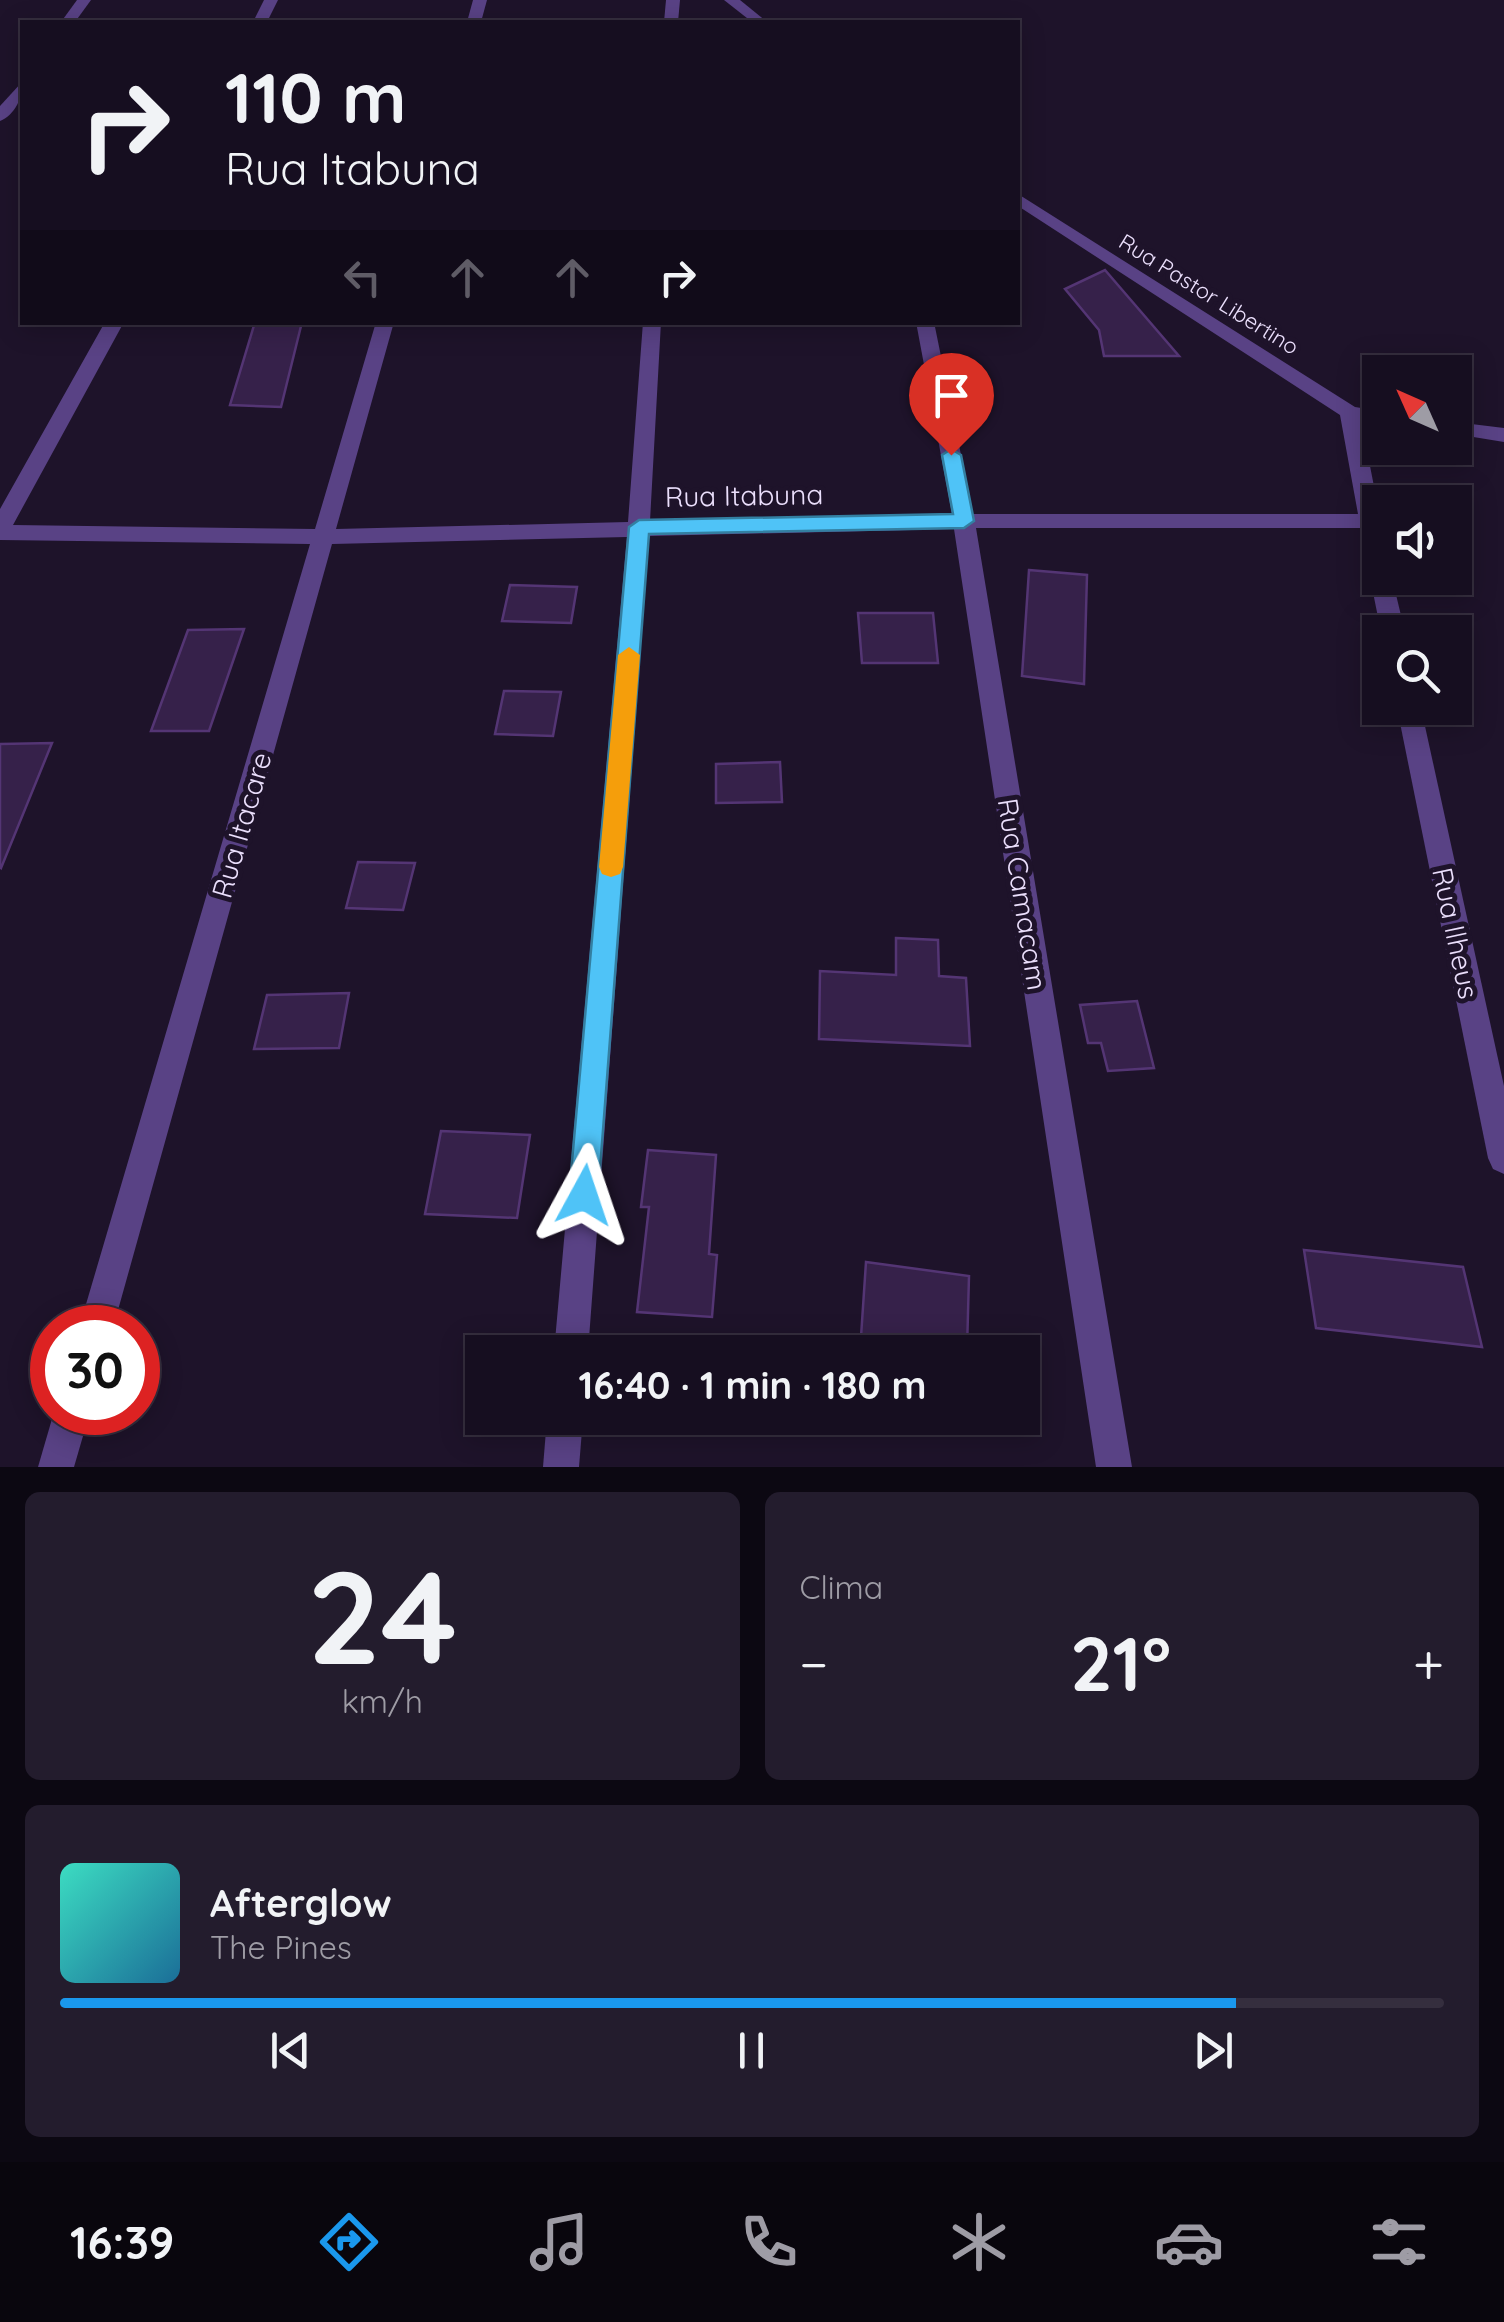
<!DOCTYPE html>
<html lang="pt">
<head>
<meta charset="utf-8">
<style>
  :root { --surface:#160e20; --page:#231c2d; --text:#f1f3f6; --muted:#9e9ca5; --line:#352e3e; --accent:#1a98ed }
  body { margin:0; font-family:Quicksand,sans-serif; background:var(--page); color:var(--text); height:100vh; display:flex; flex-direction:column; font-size:38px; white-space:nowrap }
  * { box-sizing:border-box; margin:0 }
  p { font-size:32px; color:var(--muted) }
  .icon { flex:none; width:55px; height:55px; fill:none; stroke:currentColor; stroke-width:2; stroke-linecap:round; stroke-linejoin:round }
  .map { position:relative; height:1467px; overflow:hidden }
  .details { display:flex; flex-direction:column; gap:25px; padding:25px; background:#0c0812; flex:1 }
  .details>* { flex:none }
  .banner { position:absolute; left:20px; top:20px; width:1000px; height:305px; border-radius:0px; box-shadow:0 5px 25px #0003,0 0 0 2px var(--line); background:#160e20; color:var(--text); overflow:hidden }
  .needle { width:65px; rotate:315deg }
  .controls { position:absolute; left:1362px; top:355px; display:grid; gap:20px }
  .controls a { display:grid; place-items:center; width:110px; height:110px; border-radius:0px; background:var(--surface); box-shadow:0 5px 25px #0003,0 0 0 2px var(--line); font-size:50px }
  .speed { position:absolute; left:30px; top:1305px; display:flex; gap:20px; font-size:50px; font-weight:700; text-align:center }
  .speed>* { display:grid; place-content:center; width:130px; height:130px; border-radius:50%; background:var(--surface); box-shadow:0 5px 25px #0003,0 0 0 2px var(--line); line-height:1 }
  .speed .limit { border:15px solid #d22; background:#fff; color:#111 }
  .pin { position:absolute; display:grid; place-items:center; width:85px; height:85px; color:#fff; margin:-102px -42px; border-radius:50% 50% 50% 0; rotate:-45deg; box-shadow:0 0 10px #0007 }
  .pin .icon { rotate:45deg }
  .me { position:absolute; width:110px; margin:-55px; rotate:5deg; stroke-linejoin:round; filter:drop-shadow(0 0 8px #0008) }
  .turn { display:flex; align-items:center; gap:35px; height:210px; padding:0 40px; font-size:45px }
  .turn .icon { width:130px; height:130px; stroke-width:2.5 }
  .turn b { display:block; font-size:70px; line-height:85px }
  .lanes { display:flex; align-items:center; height:95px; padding:0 40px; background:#0003; justify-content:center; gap:50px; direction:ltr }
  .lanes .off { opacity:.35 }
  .big { font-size:75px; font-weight:800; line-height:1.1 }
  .details .card { flex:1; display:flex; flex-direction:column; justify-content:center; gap:15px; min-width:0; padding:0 35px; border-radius:15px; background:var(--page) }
  .details .dial { align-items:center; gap:0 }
  .dial b { font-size:130px; line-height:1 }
  .song { display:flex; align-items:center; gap:30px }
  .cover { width:120px; height:120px; border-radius:15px; background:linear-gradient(135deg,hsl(170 70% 55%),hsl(200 70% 35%)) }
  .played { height:10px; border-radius:5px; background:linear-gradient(90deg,var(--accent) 85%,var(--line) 85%) }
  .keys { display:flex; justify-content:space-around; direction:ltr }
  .heat { display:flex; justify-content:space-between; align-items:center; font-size:55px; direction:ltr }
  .details .tiles { flex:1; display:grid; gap:25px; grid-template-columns:1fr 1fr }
  .card:last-child { grid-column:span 2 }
  .trip { position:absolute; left:465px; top:1335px; width:575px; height:100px; border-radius:0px; background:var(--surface); box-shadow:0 5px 25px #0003,0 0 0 2px var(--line); font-weight:800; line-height:100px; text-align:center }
  .tabs { display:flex; height:160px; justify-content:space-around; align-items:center; background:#09060d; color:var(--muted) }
  .tabs .icon { width:70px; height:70px }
  .tabs .current { color:var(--accent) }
  .tabs b { font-size:45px; color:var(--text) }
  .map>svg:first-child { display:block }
  .building { fill:#36214a; stroke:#543574; stroke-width:2.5 }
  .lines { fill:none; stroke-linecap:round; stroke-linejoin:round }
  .minor { fill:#594285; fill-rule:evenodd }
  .route { fill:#4fc3f7; stroke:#337fa1; stroke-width:2.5 }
  .slow { fill:#f59e0b }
  .labels { text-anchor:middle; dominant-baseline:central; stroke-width:10; stroke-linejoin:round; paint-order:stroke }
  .far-street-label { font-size:22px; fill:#ebdffc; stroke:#1e132a }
  .street-label { font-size:28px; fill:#ebdffc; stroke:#1e132a }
</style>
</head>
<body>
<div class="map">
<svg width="1504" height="1467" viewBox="0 0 1504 1467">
  <rect width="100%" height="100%" fill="#1e132a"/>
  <!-- building -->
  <g class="building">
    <path d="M1105 270 1179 356H1104L1099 330 1065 289Z"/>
    <path d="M255 322H302L281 407 230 405Z"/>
    <path d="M1029 570 1087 575 1084 684 1022 676Z"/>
    <path d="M510 585 577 587 571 623 502 621Z"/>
    <path d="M858 613H933L938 663H862Z"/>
    <path d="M244 629 209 731H151L188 630Z"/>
    <path d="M504 691 561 692 553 736 495 734Z"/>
    <path d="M52 743 1 868 0 867V744Z"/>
    <path d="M780 762 782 802 716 803V764Z"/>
    <path d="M358 862 415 863 403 910 346 908Z"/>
    <path d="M896 938 938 940 939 976 966 978 970 1046 819 1039 820 971 896 975Z"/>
    <path d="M349 993 339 1048 254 1049 267 995Z"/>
    <path d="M1137 1001 1154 1068 1108 1071 1101 1043H1088L1080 1005Z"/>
    <path d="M441 1131 530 1135 517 1218 425 1214Z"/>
    <path d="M648 1150 716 1155 709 1254 717 1255 712 1317 637 1312 649 1207H641Z"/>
    <path d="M1304 1250 1463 1267 1482 1347 1316 1328Z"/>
    <path d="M866 1262 969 1276 967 1350 861 1337Z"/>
  </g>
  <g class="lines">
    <!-- minor -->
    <g class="minor">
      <path d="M77 0H91L75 22H61Z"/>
      <path d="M264 0H278L267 22H253Z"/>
      <path d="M473 0H487L481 22H467Z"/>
      <path d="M666 0H680L678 22H664Z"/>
      <path d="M724 0H740L767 22H752Z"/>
      <path d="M22 82C23 97 15 115 0 121V106Z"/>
      <path d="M1018 194 1355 407 1380 411V423L1361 420 1380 517V578H1392L1405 632H1381L1360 528H976L1132 1467H1096L954 529 649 536 588 1352H554L627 537 332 544 113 1328H79L310 544 0 540V509L105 322H124L13 525 315 529 376 322H394L336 529 628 522 643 322H661L650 521 952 514 916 322H934L973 514H1358L1340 415 1018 206Z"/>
      <path d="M1455 422 1504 428V442L1455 434Z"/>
      <path d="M1397 708H1421L1504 1086V1174L1493 1169 1488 1158Z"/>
      <path d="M54 1412H90L74 1467H38Z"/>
      <path d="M547 1418H583L579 1467H543Z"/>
    </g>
  </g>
  <!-- route -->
  <path class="route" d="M951 449 961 455 974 521 964 528 649 534 598 1195 594 1206 584 1210 573 1206 569 1195 629 527 639 520 953 514 942 455Z"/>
  <!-- slow -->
  <path class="slow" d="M629 647 640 655 623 867 620 874 611 877 602 874 599 867 618 655Z"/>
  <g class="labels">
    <!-- far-street labels -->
    <g class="far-street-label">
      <text transform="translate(1209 294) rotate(32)">Rua Pastor Libertino</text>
    </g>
    <!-- street labels -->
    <g class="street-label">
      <text transform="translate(744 495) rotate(-1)">Rua Itabuna</text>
      <text transform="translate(241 825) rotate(-74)">Rua Itacare</text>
      <text transform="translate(1023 894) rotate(81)">Rua Camacam</text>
      <text transform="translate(1456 933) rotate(78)">Rua Ilheus</text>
    </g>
  </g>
</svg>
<div class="controls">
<a><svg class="needle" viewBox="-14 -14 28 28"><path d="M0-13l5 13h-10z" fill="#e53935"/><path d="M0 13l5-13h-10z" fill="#9e9ca5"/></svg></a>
<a><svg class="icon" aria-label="sound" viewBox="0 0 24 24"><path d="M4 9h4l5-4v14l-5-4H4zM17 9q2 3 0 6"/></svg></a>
<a><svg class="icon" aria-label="search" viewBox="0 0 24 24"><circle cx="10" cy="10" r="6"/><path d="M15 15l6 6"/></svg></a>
</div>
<div class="speed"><div class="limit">30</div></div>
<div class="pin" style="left:951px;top:455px;background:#d93025"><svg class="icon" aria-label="arrive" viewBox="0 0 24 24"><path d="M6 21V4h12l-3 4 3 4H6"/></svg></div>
<svg class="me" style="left:584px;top:1195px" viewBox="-20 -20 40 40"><path d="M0-17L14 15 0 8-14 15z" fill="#4fc3f7" stroke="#fff" stroke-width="4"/></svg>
<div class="trip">16:40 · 1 min · 180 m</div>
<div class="banner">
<div class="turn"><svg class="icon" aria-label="right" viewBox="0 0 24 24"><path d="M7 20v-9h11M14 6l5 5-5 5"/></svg><div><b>110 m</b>Rua Itabuna</div></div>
<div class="lanes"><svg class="icon off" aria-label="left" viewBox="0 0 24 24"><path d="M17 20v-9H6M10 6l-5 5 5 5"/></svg><svg class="icon off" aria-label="ahead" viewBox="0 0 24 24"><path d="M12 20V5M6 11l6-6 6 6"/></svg><svg class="icon off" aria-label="ahead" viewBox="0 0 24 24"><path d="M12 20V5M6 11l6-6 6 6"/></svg><svg class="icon" aria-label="right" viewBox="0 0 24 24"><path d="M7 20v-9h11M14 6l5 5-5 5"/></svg></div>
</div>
</div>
<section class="details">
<div class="tiles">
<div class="card dial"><b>24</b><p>km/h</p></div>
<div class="card"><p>Clima</p>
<div class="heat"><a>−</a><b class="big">21°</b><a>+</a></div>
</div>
<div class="card">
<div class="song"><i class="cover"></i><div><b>Afterglow</b><p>The Pines</p></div></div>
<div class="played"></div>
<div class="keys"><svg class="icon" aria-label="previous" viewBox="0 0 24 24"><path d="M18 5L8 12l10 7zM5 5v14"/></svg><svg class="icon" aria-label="pause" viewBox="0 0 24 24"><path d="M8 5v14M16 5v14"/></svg><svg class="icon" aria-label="next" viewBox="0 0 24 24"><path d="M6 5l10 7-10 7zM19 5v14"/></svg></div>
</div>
</div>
</section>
<nav class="tabs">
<b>16:39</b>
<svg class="icon current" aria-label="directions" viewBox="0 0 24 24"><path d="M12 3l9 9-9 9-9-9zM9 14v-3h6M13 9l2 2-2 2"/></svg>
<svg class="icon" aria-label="music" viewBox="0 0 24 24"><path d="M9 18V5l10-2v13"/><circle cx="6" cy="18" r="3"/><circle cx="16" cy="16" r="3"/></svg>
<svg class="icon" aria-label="phone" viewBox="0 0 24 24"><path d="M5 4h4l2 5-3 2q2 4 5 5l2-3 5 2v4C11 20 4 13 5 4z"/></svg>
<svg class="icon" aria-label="climate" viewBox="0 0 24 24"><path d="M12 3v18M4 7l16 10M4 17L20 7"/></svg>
<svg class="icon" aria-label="car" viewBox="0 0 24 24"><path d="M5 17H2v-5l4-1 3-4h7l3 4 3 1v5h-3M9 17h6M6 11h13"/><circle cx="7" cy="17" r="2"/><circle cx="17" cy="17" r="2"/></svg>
<svg class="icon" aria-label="filters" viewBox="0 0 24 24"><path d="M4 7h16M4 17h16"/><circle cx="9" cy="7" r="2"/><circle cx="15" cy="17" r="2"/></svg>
</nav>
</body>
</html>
